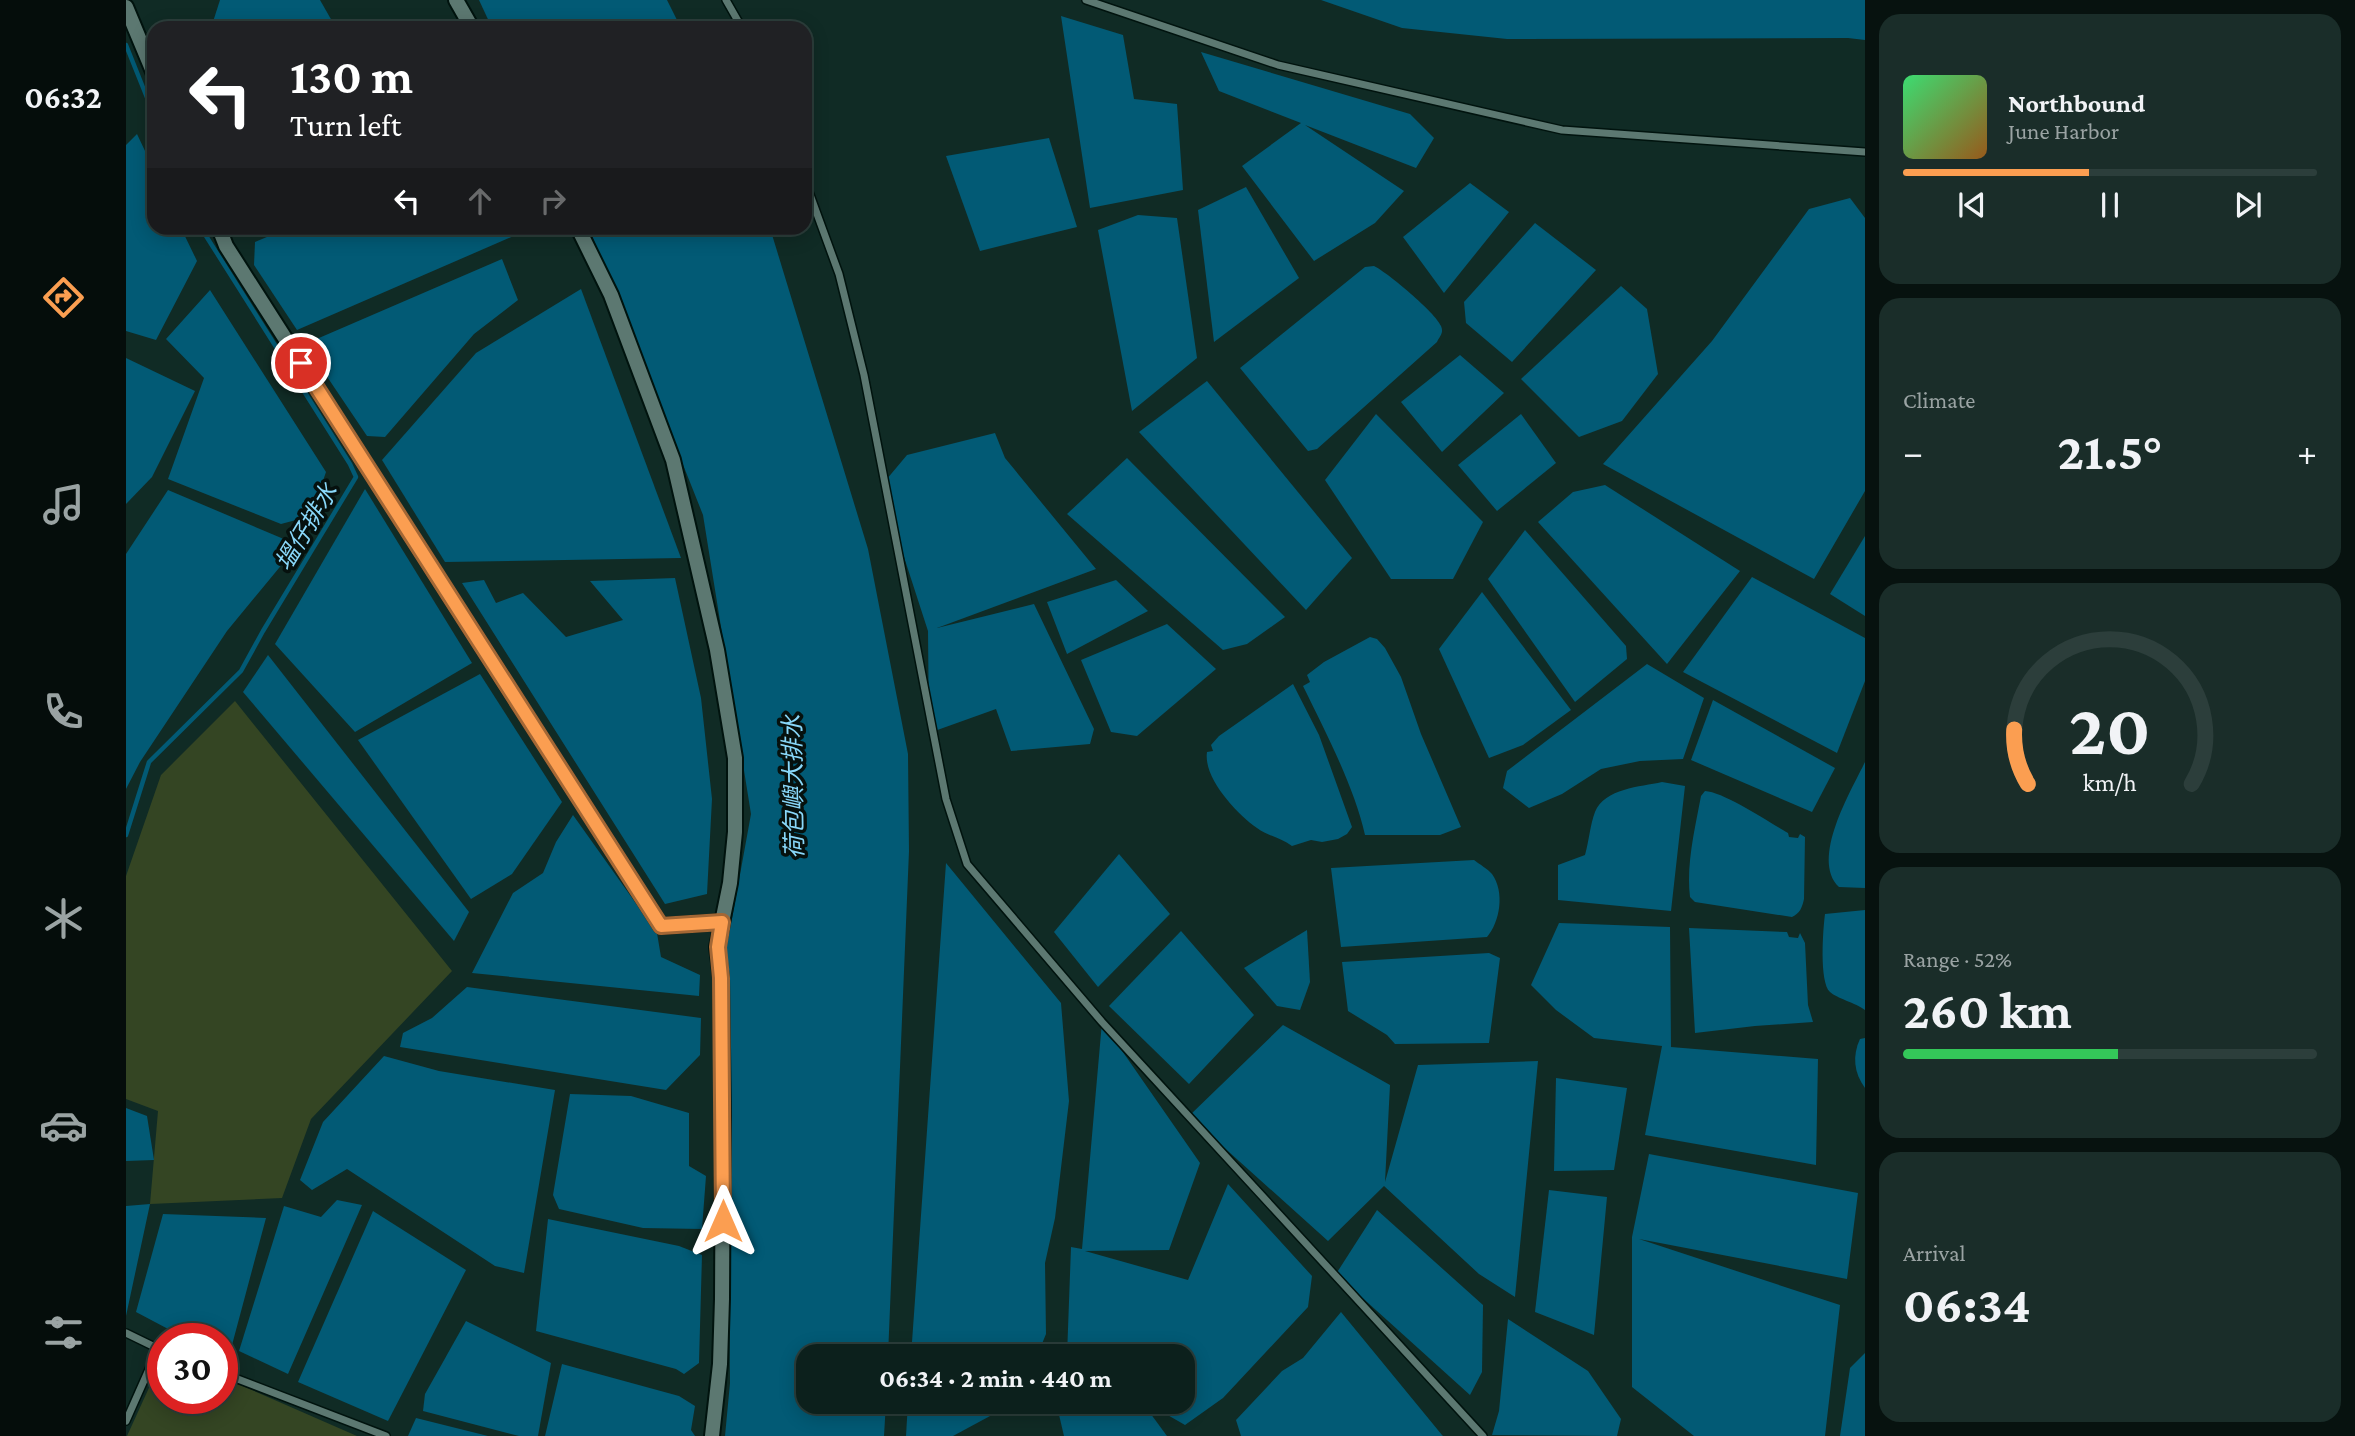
<!DOCTYPE html>
<html lang="en">
<head>
<meta charset="utf-8">
<style>
  :root { --surface:#0c201c; --page:#1a2d29; --text:#f1f3f6; --muted:#9aa3a3; --line:#2c3e3b; --accent:#fb9e51 }
  body { margin:0; font-family:"Crimson Pro","Noto Sans TC",serif; background:var(--page); color:var(--text); height:100vh; display:flex; flex-direction:column; font-size:26px; white-space:nowrap }
  * { box-sizing:border-box; margin:0 }
  p { font-size:23px; color:var(--muted) }
  .icon { flex:none; width:38px; height:38px; fill:none; stroke:currentColor; stroke-width:2; stroke-linecap:round; stroke-linejoin:round }
  .map { position:relative; flex:1; overflow:hidden }
  .sheet { display:flex; flex-direction:column; gap:14px; padding:14px; background:#07120f; width:490px }
  .sheet>* { flex:none }
  .top-card { position:absolute; left:21px; top:21px; width:665px; height:214px; border-radius:21px; box-shadow:0 4px 18px #0003,0 0 0 2px var(--line); background:#202124; color:#fff; overflow:hidden }
  .speed { position:absolute; left:21px; top:1323px; display:flex; gap:14px; font-size:35px; font-weight:700; text-align:center }
  .speed>* { display:grid; place-content:center; width:91px; height:91px; border-radius:50%; background:var(--surface); box-shadow:0 4px 18px #0003,0 0 0 2px var(--line); line-height:1 }
  .speed .limit { border:10px solid #d22; background:#fff; color:#111 }
  .pin { position:absolute; display:grid; place-items:center; width:60px; height:60px; color:#fff; margin:-30px; border:4px solid #fff; border-radius:50%; box-shadow:0 2px 7px #0007 }
  .me { position:absolute; width:77px; margin:-38px; rotate:0deg; stroke-linejoin:round; filter:drop-shadow(0 0 5px #0008) }
  .turn { display:flex; align-items:center; gap:24px; height:147px; padding:0 28px; font-size:32px }
  .turn .icon { width:91px; height:91px; stroke-width:2.5 }
  .turn b { display:block; font-size:49px; line-height:60px }
  .lanes { display:flex; align-items:center; height:66px; padding:0 28px; background:#0003; justify-content:center; gap:35px; direction:ltr }
  .lanes .off { opacity:.35 }
  .big { font-size:52px; font-weight:700; line-height:1.1 }
  .sheet .tile { flex:1; display:flex; flex-direction:column; justify-content:center; gap:10px; min-width:0; padding:0 24px; border-radius:21px; background:var(--page) }
  .sheet .dial { align-items:center; gap:0 }
  .dial svg { height:182px; overflow:visible; fill:none; stroke:var(--line); stroke-width:7; stroke-linecap:round; text-anchor:middle }
  .dial text { fill:var(--text); stroke:none }
  .song { display:flex; align-items:center; gap:21px }
  .cover { width:84px; height:84px; border-radius:10px; background:linear-gradient(135deg,hsl(140 70% 55%),hsl(30 70% 35%)) }
  .played { height:7px; border-radius:4px; background:linear-gradient(90deg,var(--accent) 45%,var(--line) 45%) }
  .keys { display:flex; justify-content:space-around; direction:ltr }
  .heat { display:flex; justify-content:space-between; align-items:center; font-size:38px; direction:ltr }
  .charge { height:10px; border-radius:5px; background:linear-gradient(90deg,#34c759 52%,var(--line) 0) }
  .trip { position:absolute; left:670px; top:1344px; width:399px; height:70px; border-radius:21px; background:var(--surface); box-shadow:0 4px 18px #0003,0 0 0 2px var(--line); font-weight:700; line-height:70px; text-align:center }
  main { display:flex; flex:1; min-height:0 }
  .tabs { display:flex; flex-direction:column; width:126px; justify-content:space-around; align-items:center; background:#050d0b; color:var(--muted) }
  .tabs .icon { width:49px; height:49px }
  .tabs .active { color:var(--accent) }
  .tabs b { font-size:32px; color:var(--text) }
  .map>svg:first-child { display:block }
  .green { fill:#344523 }
  .water { fill:#025a75 }
  .lines { fill:none; stroke-linecap:round; stroke-linejoin:round }
  .stream { stroke:#025a75; stroke-width:4.5 }
  .lane-casing { stroke:#00130e; stroke-width:10 }
  .street-casing { stroke:#00130e; stroke-width:18 }
  .lane { stroke:#5c7871; stroke-width:7 }
  .street { stroke:#5c7871; stroke-width:14 }
  .route-casing { stroke:#a36735; stroke-width:18 }
  .route { stroke:#fb9e51; stroke-width:12 }
  .labels { text-anchor:middle; dominant-baseline:central; stroke-width:7; stroke-linejoin:round; paint-order:stroke }
  .water-label { font-size:24px; font-style:italic; fill:#89d8fa; stroke:#06110e }
</style>
</head>
<body>
<main>
<nav class="tabs">
<b>06:32</b>
<svg class="icon active" aria-label="directions" viewBox="0 0 24 24"><path d="M12 3l9 9-9 9-9-9zM9 14v-3h6M13 9l2 2-2 2"/></svg>
<svg class="icon" aria-label="music" viewBox="0 0 24 24"><path d="M9 18V5l10-2v13"/><circle cx="6" cy="18" r="3"/><circle cx="16" cy="16" r="3"/></svg>
<svg class="icon" aria-label="phone" viewBox="0 0 24 24"><path d="M5 4h4l2 5-3 2q2 4 5 5l2-3 5 2v4C11 20 4 13 5 4z"/></svg>
<svg class="icon" aria-label="climate" viewBox="0 0 24 24"><path d="M12 3v18M4 7l16 10M4 17L20 7"/></svg>
<svg class="icon" aria-label="car" viewBox="0 0 24 24"><path d="M5 17H2v-5l4-1 3-4h7l3 4 3 1v5h-3M9 17h6M6 11h13"/><circle cx="7" cy="17" r="2"/><circle cx="17" cy="17" r="2"/></svg>
<svg class="icon" aria-label="filters" viewBox="0 0 24 24"><path d="M4 7h16M4 17h16"/><circle cx="9" cy="7" r="2"/><circle cx="15" cy="17" r="2"/></svg>
</nav>
<div class="map">
<svg width="1739" height="1436" viewBox="0 0 1739 1436">
  <rect width="100%" height="100%" fill="#102b25"/>
  <!-- green -->
  <g class="green">
    <path d="M109 701 326 971 185 1119 156 1198 24 1204 32 1111 0 1099V876L35 775Z"/>
    <path d="M37 1357V1398H96V1377L231 1436H1Z"/>
  </g>
  <!-- water -->
  <g class="water">
    <path d="M94 0H194L210 28H85Z"/>
    <path d="M353 0H541L555 28H366Z"/>
    <path d="M1195 0H1739V40L1722 38 1381 39 1276 28Z"/>
    <path d="M935 16 997 35 1008 99 1051 104 1057 190 964 208Z"/>
    <path d="M1075 52 1284 114 1308 138 1290 168 1179 125 1278 191 1249 223 1188 261 1116 166 1175 123 1093 91Z"/>
    <path d="M11 134 28 170V228H55L71 261 30 340 0 331V145Z"/>
    <path d="M923 138 951 227 854 251 820 156Z"/>
    <path d="M1344 183 1383 212 1318 293 1277 237Z"/>
    <path d="M1120 187 1173 278 1088 342 1072 210Z"/>
    <path d="M1724 198 1739 218V491L1688 579 1477 464 1586 341 1683 209Z"/>
    <path d="M1012 215 1051 218 1071 358 1006 411 972 230Z"/>
    <path d="M1409 223 1470 270 1386 362 1340 323 1338 302Z"/>
    <path d="M162 228H406L171 330 128 265 129 242Z"/>
    <path d="M463 228H644L742 549 782 754 783 851 762 1356H682V1402H760L758 1436H599L604 1383 601 946 625 814 577 515Z"/>
    <path d="M376 259 392 300 348 334 259 437 241 436 179 344Z"/>
    <path d="M1248 266C1261 272 1310 313 1315 326 1318 333 1314 336 1311 342L1191 449 1182 451 1114 368 1239 267Z"/>
    <path d="M1495 286 1521 309 1532 374 1496 421 1453 437 1395 379Z"/>
    <path d="M455 289 555 558 319 562 256 460 350 353Z"/>
    <path d="M84 290 200 472 185 516 155 524 42 479 78 378 40 339Z"/>
    <path d="M1334 355 1378 393 1316 452 1275 402Z"/>
    <path d="M0 358 69 391 26 477 0 504Z"/>
    <path d="M1081 381 1226 558 1180 610 1013 432Z"/>
    <path d="M1250 414 1357 522 1327 579H1265L1199 480Z"/>
    <path d="M1395 414 1430 463 1371 511 1332 465Z"/>
    <path d="M869 433 879 458 970 569 811 628 908 604 968 729 964 744 885 751 870 709 803 733 802 631 755 486 781 455Z"/>
    <path d="M1001 458 1159 617 1121 644 1097 650 941 514Z"/>
    <path d="M1479 485 1614 571 1541 664 1412 522 1447 492Z"/>
    <path d="M239 489 346 663 229 732 149 644Z"/>
    <path d="M42 490 172 545 101 631 14 762 0 789V554Z"/>
    <path d="M1399 530 1500 646 1501 659 1449 702 1362 579Z"/>
    <path d="M1739 536V616L1704 594Z"/>
    <path d="M1626 577 1739 638V681L1711 753 1557 672Z"/>
    <path d="M549 578 575 698 586 799 581 894 539 904 336 583 358 580 370 603 397 593 440 637 497 620 464 581Z"/>
    <path d="M990 580 1022 611 941 654 921 602Z"/>
    <path d="M1356 592 1445 710 1397 745 1363 758 1313 649Z"/>
    <path d="M1041 624 1090 669 1011 736 985 732 955 660Z"/>
    <path d="M1244 637 1251 639 1259 648 1275 677 1295 734 1335 827 1314 835H1239C1228 786 1199 731 1177 686L1184 682 1181 675 1198 662Z"/>
    <path d="M142 655 343 912 328 941 117 692Z"/>
    <path d="M1521 664 1578 698 1557 759 1514 761 1475 769 1436 794 1403 808 1377 788 1381 771Z"/>
    <path d="M354 674 436 802 386 874 345 899 232 740Z"/>
    <path d="M1167 684 1193 735 1226 827 1221 834 1212 839 1196 842 1185 840 1166 846C1155 838 1142 836 1131 828 1111 814 1077 778 1081 752L1087 751 1085 745 1093 736Z"/>
    <path d="M1587 700 1709 768 1686 812 1565 760Z"/>
    <path d="M1739 762V888L1713 887C1684 859 1725 791 1739 762Z"/>
    <path d="M1536 782 1559 786 1545 911 1432 900V865L1459 855C1463 841 1464 825 1469 812 1479 788 1514 787 1536 782Z"/>
    <path d="M1579 791C1598 792 1643 822 1662 833L1663 837 1672 838 1674 834 1679 837 1678 899C1676 908 1674 913 1666 917L1569 902 1564 897C1560 865 1569 828 1575 796Z"/>
    <path d="M447 815 531 933 535 957 574 975 573 996 346 973 387 893 417 873 430 842Z"/>
    <path d="M993 854 1044 914 972 987 928 932Z"/>
    <path d="M1348 860C1353 864 1362 869 1366 874 1379 892 1374 922 1361 937L1215 947 1205 868Z"/>
    <path d="M820 863 935 1003 943 1101 929 1218 919 1263 920 1334 911 1356H785Z"/>
    <path d="M1739 910V1010C1730 1003 1710 998 1704 992 1693 982 1697 929 1699 914Z"/>
    <path d="M1433 923 1544 927 1545 1047 1692 1059 1690 1165 1519 1135 1536 1046 1468 1038 1430 1010 1405 985Z"/>
    <path d="M1563 928 1661 932 1663 937 1672 938 1674 933 1679 943 1682 1005 1687 1022 1629 1026 1569 1033Z"/>
    <path d="M1181 930 1184 982 1174 1010 1151 1006 1118 968Z"/>
    <path d="M1055 931 1128 1015 1063 1084 983 1006Z"/>
    <path d="M1363 953 1374 958 1363 1043 1269 1044 1261 1035 1222 1011 1216 962Z"/>
    <path d="M341 987 575 1018 574 1055 540 1090 274 1047 277 1033 306 1018Z"/>
    <path d="M976 1022 1074 1163 1043 1250 959 1251 1062 1280 1102 1184 1186 1276 1182 1307 1097 1398 1059 1425 1019 1402H1057V1356H941L945 1247 956 1249Z"/>
    <path d="M1157 1025 1264 1085 1259 1182 1292 1065 1412 1061 1389 1297 1353 1274 1258 1186 1202 1241 1063 1116Z"/>
    <path d="M1739 1038V1088C1728 1073 1726 1056 1734 1039Z"/>
    <path d="M258 1056 313 1071 429 1090 398 1273 369 1266 221 1169 186 1190 174 1180 197 1122Z"/>
    <path d="M1430 1078 1501 1088 1488 1170 1428 1171Z"/>
    <path d="M444 1094 505 1096 563 1113V1166L580 1176 576 1229 517 1228 433 1209 427 1195Z"/>
    <path d="M0 1108 21 1116 28 1160 0 1161Z"/>
    <path d="M1523 1154 1732 1193 1721 1279 1513 1239 1714 1305 1699 1436H1568L1506 1387V1237Z"/>
    <path d="M1423 1190 1481 1197 1468 1335 1409 1312Z"/>
    <path d="M211 1200 236 1205 162 1374 113 1351 158 1206 195 1217Z"/>
    <path d="M24 1204 0 1316V1206Z"/>
    <path d="M1251 1210 1357 1305 1356 1372 1344 1395 1210 1274Z"/>
    <path d="M247 1211 340 1270 262 1421 172 1382Z"/>
    <path d="M37 1214 140 1218 102 1360 96 1357V1339H61L10 1312Z"/>
    <path d="M422 1219 553 1246 576 1255 573 1363 558 1374 550 1369 410 1331Z"/>
    <path d="M1215 1312 1316 1435 1317 1436H1115L1110 1420 1156 1371 1177 1358Z"/>
    <path d="M1382 1319 1462 1371 1495 1419 1491 1436 1366 1435 1373 1411Z"/>
    <path d="M340 1321 425 1363 412 1436H393L297 1411 299 1394Z"/>
    <path d="M1739 1353V1436H1714L1724 1368Z"/>
    <path d="M436 1364 553 1396 569 1406 565 1430 569 1436H419Z"/>
    <path d="M782 1402H890L827 1436H780Z"/>
    <path d="M930 1402H1016L1041 1436H938Z"/>
    <path d="M290 1418 362 1436H282Z"/>
  </g>
  <g class="lines">
    <!-- stream -->
    <g class="stream">
      <path d="M0 45 28 115"/>
      <path d="M0 835 23 762 115 671 137 631 230 477 224 464 75 228"/>
    </g>
    <defs>
      <g id="lane">
        <path d="M600 0 616 28"/>
        <path d="M960 0 1152 65 1436 130 1739 152"/>
        <path d="M679 181 713 274 738 375 820 799 841 864 976 1022 1357 1436"/>
        <path d="M0 1333 37 1351"/>
        <path d="M96 1373 260 1436"/>
        <path d="M0 1421 32 1349"/>
      </g>
      <g id="street">
        <path d="M330 0 346 28"/>
        <path d="M0 7 28 74"/>
        <path d="M93 228 100 246 535 926 596 922"/>
        <path d="M452 228 485 295 547 460 591 650 609 758V832L604 883 591 947 595 978 597 1116 596 1299 594 1364 586 1436"/>
      </g>
    </defs>
    <!-- lane casing -->
    <use href="#lane" class="lane-casing"/>
    <!-- street casing -->
    <use href="#street" class="street-casing"/>
    <!-- lane -->
    <use href="#lane" class="lane"/>
    <!-- street -->
    <use href="#street" class="street"/>
  </g>
  <g class="lines">
    <defs>
      <path id="route" d="M175 363 535 926 596 922 592 947 595 978 597 1221"/>
    </defs>
    <!-- route casing -->
    <use href="#route" class="route-casing"/>
    <!-- route -->
    <use href="#route" class="route"/>
  </g>
  <g class="labels">
    <!-- water labels -->
    <g class="water-label">
      <text transform="translate(180 527) rotate(-59)">塭仔排水</text>
      <text transform="translate(667 787) rotate(-91)">荷包嶼大排水</text>
    </g>
  </g>
</svg>
<div class="speed"><div class="limit">30</div></div>
<div class="pin" style="left:175px;top:363px;background:#d93025"><svg class="icon" aria-label="arrive" viewBox="0 0 24 24"><path d="M6 21V4h12l-3 4 3 4H6"/></svg></div>
<svg class="me" style="left:597px;top:1221px" viewBox="-20 -20 40 40"><path d="M0-17L14 15 0 8-14 15z" fill="#fb9e51" stroke="#fff" stroke-width="4"/></svg>
<div class="trip">06:34 · 2 min · 440 m</div>
<div class="top-card">
<div class="turn"><svg class="icon" aria-label="left" viewBox="0 0 24 24"><path d="M17 20v-9H6M10 6l-5 5 5 5"/></svg><div><b>130 m</b>Turn left</div></div>
<div class="lanes"><svg class="icon" aria-label="left" viewBox="0 0 24 24"><path d="M17 20v-9H6M10 6l-5 5 5 5"/></svg><svg class="icon off" aria-label="ahead" viewBox="0 0 24 24"><path d="M12 20V5M6 11l6-6 6 6"/></svg><svg class="icon off" aria-label="right" viewBox="0 0 24 24"><path d="M7 20v-9h11M14 6l5 5-5 5"/></svg></div>
</div>
</div>
<section class="sheet">
<div class="tile">
<div class="song"><i class="cover"></i><div><b>Northbound</b><p>June Harbor</p></div></div>
<div class="played"></div>
<div class="keys"><svg class="icon" aria-label="previous" viewBox="0 0 24 24"><path d="M18 5L8 12l10 7zM5 5v14"/></svg><svg class="icon" aria-label="pause" viewBox="0 0 24 24"><path d="M8 5v14M16 5v14"/></svg><svg class="icon" aria-label="next" viewBox="0 0 24 24"><path d="M6 5l10 7-10 7zM19 5v14"/></svg></div>
</div>
<div class="tile"><p>Climate</p>
<div class="heat"><a>−</a><b class="big">21.5°</b><a>+</a></div>
</div>
<div class="tile dial"><svg viewBox="0 0 100 80">
<path d="M14 69A42 42 0 1 1 86 69"/>
<path d="M14 69A42 42 0 0 1 8 45" stroke="#fb9e51"/>
<text x="50" y="56" font-size="32" font-weight="700">20</text>
<text x="50" y="72" font-size="11">km/h</text>
</svg></div>
<div class="tile"><p>Range · 52%</p><b class="big">260 km</b><div class="charge"></div></div>
<div class="tile"><p>Arrival</p><b class="big">06:34</b></div>
</section>
</main>
</body>
</html>
